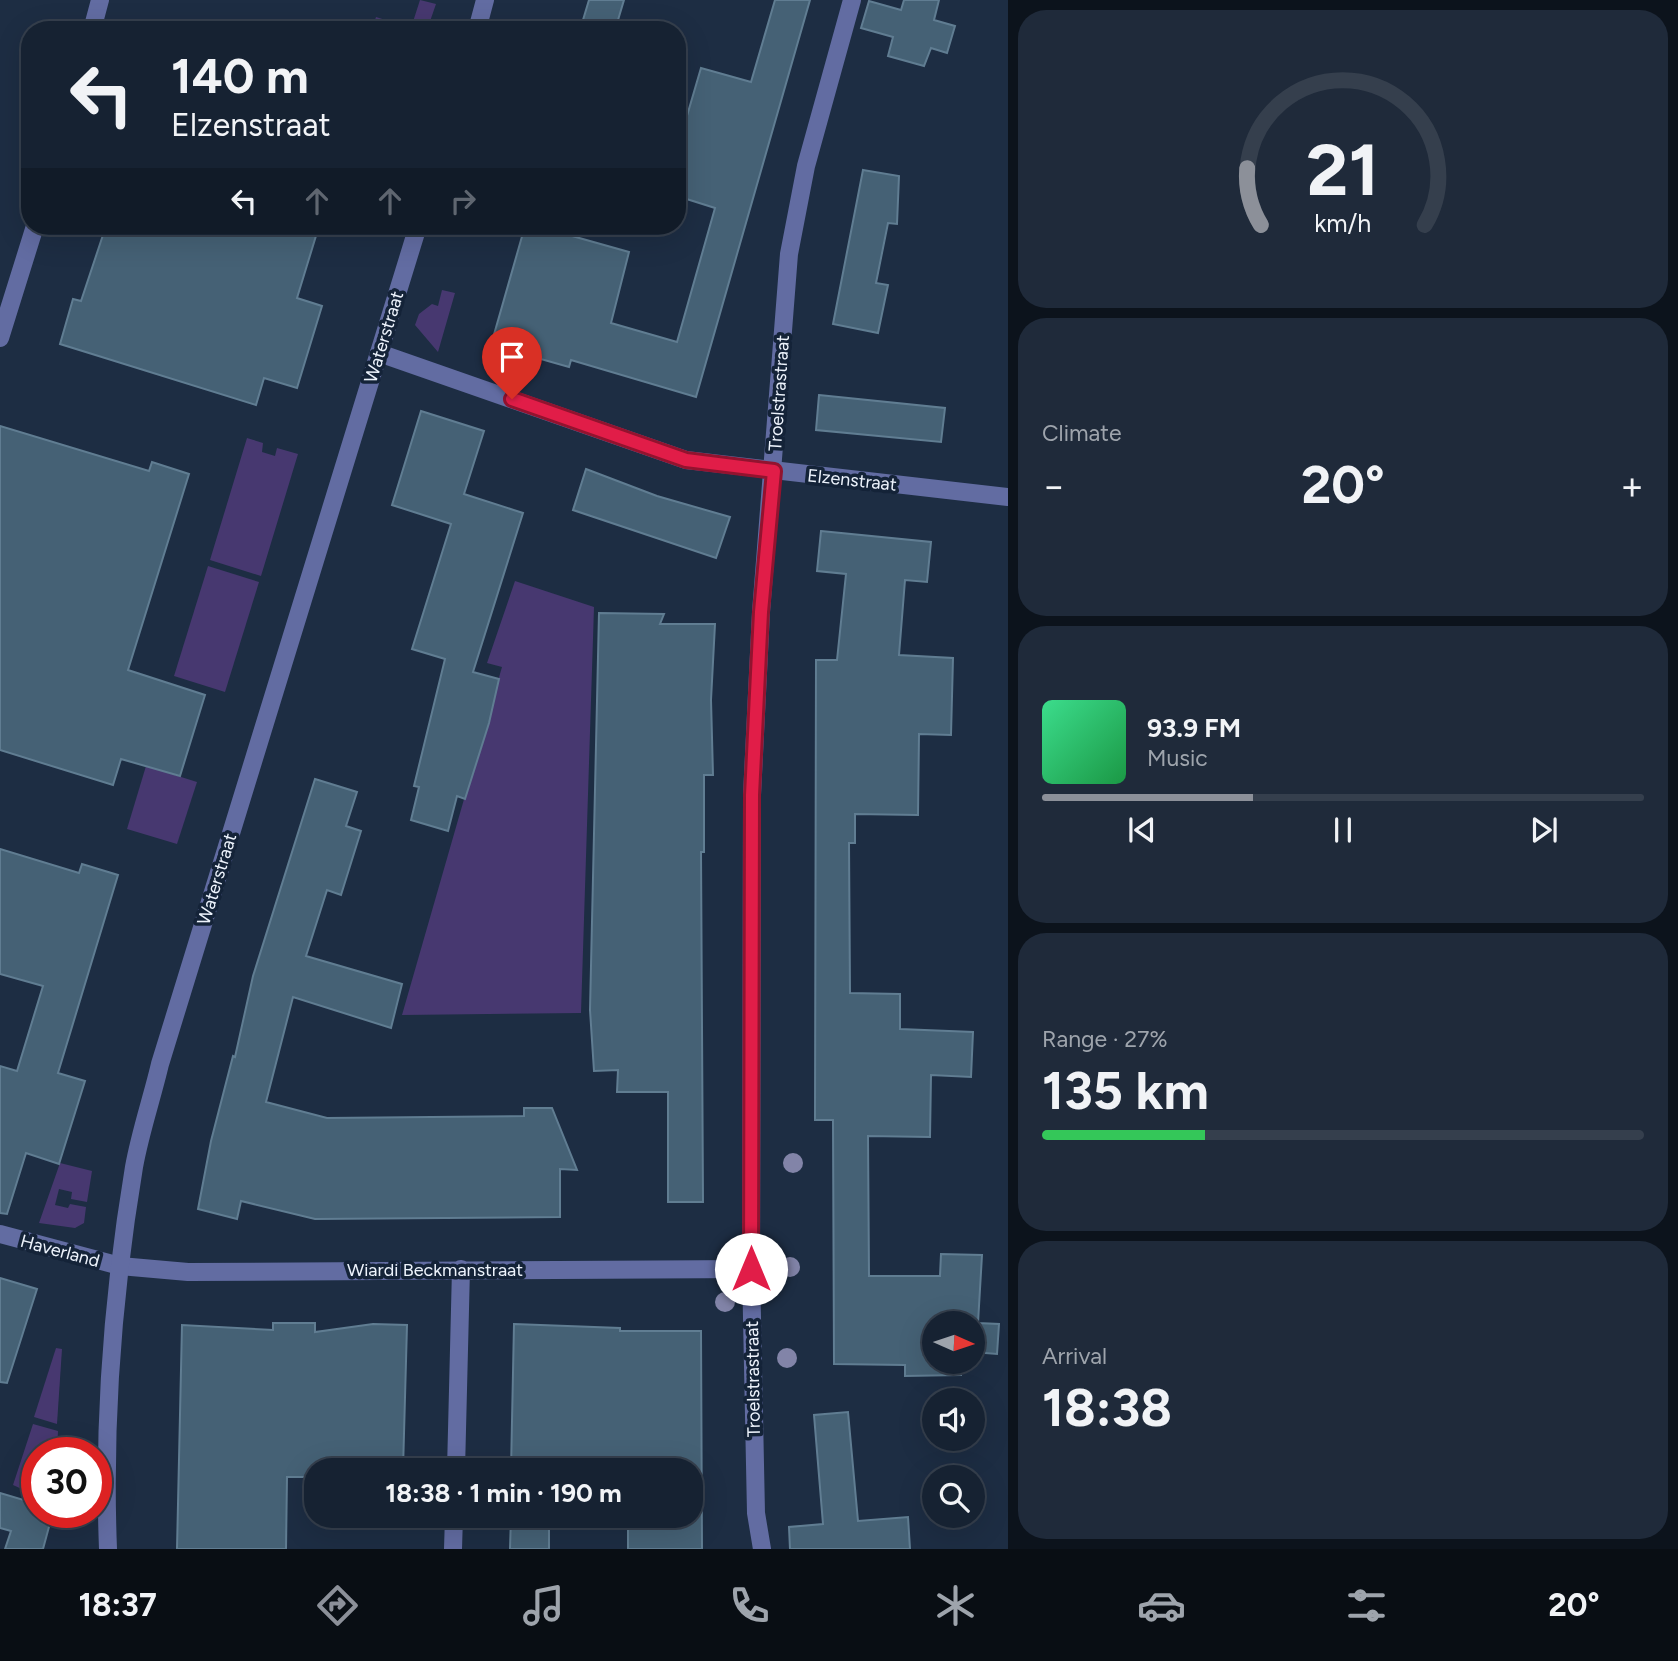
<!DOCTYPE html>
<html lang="en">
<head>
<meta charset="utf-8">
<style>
  :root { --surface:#162232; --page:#1f2a3a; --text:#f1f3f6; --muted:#9ea4ac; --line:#353f4d; --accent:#8c9099 }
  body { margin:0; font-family:Figtree,sans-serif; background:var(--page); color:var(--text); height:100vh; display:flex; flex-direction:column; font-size:26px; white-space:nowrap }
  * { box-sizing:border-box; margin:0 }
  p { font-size:23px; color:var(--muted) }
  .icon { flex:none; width:38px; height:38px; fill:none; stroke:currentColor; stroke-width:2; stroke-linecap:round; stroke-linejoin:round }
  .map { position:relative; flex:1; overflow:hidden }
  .panel { display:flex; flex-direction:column; gap:10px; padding:10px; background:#0c131c; width:670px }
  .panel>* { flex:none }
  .hud { position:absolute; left:21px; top:21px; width:665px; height:214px; border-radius:28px; box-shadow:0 7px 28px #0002,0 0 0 2px var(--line); background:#162232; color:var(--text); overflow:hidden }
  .needle { width:46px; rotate:93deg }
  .controls { position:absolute; left:922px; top:1311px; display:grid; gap:14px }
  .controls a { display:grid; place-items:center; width:63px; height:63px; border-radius:50%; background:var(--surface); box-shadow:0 7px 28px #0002,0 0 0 2px var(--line); font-size:35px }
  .speed { position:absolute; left:21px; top:1437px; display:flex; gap:14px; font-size:35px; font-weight:700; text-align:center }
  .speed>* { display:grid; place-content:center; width:91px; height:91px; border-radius:50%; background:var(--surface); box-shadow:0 7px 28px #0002,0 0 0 2px var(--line); line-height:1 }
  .speed .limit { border:10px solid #d22; background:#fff; color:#111 }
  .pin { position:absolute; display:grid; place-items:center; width:60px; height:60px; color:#fff; margin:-72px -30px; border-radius:50% 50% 50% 0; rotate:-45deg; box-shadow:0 0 7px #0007 }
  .pin .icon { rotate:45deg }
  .me { position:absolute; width:77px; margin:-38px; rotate:0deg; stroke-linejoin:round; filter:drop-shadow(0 0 5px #0008) }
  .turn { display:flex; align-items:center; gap:24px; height:147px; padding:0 35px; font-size:32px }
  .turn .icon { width:91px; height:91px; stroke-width:2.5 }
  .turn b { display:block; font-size:49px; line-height:60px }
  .lanes { display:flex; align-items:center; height:66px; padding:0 35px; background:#0003; justify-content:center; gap:35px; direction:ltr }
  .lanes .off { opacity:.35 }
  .big { font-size:52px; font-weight:700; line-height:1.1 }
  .panel .widget { flex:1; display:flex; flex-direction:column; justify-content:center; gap:10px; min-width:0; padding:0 24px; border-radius:28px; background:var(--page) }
  .panel .dial { align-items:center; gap:0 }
  .dial svg { height:182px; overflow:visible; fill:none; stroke:var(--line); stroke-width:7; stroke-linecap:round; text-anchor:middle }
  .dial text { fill:var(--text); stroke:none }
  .song { display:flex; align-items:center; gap:21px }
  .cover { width:84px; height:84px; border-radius:10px; background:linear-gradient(135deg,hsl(150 70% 55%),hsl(140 70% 35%)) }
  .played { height:7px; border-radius:4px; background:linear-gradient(90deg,var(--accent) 35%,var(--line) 35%) }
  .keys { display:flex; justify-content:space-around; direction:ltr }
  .heat { display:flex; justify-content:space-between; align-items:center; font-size:38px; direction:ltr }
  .charge { height:10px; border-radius:5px; background:linear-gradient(90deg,#34c759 27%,var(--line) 0) }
  .trip { position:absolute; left:304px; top:1458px; width:399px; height:70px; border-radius:28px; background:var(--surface); box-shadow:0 7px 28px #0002,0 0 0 2px var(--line); font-weight:700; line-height:70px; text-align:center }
  .tabs { display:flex; height:112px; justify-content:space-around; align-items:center; background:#090e14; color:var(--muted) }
  .tabs .icon { width:49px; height:49px }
  .tabs .selected { color:var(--accent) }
  .tabs b { font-size:32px; color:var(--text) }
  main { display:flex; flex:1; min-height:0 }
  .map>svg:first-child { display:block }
  .green { fill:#473870 }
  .building { fill:#456175; stroke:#607d92; stroke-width:2 }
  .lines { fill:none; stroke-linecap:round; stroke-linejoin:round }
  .minor { stroke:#626ca2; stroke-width:18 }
  .tree { fill:#8284a8 }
  .route-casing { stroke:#92132f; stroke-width:18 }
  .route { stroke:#e11d48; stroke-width:12 }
  .labels { text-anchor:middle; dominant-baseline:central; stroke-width:7; stroke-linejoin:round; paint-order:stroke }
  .street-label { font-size:18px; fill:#edf3fc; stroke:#142338 }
</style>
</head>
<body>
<main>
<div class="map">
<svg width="1008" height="1549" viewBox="0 0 1008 1549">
  <rect width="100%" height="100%" fill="#1d2d43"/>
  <!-- green -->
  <g class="green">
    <path d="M420 0 436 4 427 30H372L376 17 411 28Z"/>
    <path d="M442 290 455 293 438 352 415 325 419 314 432 304 438 306Z"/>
    <path d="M247 438 263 443 262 452 275 456 277 448 298 454 261 576 210 560Z"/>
    <path d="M208 566 259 582 225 692 174 676Z"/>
    <path d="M515 581 594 607 581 1013 402 1015 502 667 487 663Z"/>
    <path d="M146 766 197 782 177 844 127 829Z"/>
    <path d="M60 1163 92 1171 87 1202 71 1199 72 1192 59 1189 55 1205 68 1208 70 1204 86 1207 84 1223 75 1228 39 1223Z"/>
    <path d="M56 1348 62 1349 57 1424 34 1417Z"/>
    <path d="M33 1424 58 1431 57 1452H37V1496L13 1485Z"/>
  </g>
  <!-- building -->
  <g class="building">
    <path d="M589 0H624L615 30H580Z"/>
    <path d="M775 0H810L696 397 571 360 569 367 491 345 525 226H560L558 232 629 252 611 323 677 342 715 208 677 196V150L701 68 751 82Z"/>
    <path d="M904 0H939L934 20 955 26 947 53 931 48 924 66 888 56 893 37 861 28 869 1 901 10Z"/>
    <path d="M863 170 899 176 897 224 888 223 876 283 888 285 878 333 833 324Z"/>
    <path d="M106 226H319L297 298 322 306 297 388 264 378 256 405 60 344 73 299 81 301Z"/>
    <path d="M819 395 945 408 941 442 816 430Z"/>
    <path d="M421 411 484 431 464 494 523 513 473 672 499 679 489 723 465 799 457 796 448 831 411 820 419 787 414 786 445 659 412 649 451 524 392 505Z"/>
    <path d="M0 426 149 471 152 462 189 474 128 670 205 695 180 776 121 759 113 785 0 750Z"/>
    <path d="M586 469 657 496 730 517 716 558 573 510Z"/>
    <path d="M821 531 931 542 927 582 905 580 899 655 953 658 951 735 919 734 918 815 855 814V843H849L850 993 900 994V1029L973 1032 971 1077 931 1075 930 1137 868 1136 869 1276H940L941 1254 982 1255 978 1323 999 1324 997 1354 973 1352V1323H934V1362H961V1375L905 1376V1365L834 1364 833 1120H815L816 660H837L846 574 817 571Z"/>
    <path d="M599 613 664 614 660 624H715L711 700 713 775H704V852H701L703 1202H668V1092H617L618 1070 594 1071 590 1010Z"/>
    <path d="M315 779 357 792 346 826 361 831 341 895 327 890 306 956 402 984 391 1028 293 997 266 1102 327 1118 524 1116V1108H552L577 1170 560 1169V1217L315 1219 241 1201 237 1219 198 1209 211 1141 233 1056 235 1057 253 976Z"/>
    <path d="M0 849 79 873 82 864 118 875 58 1073 85 1081 59 1164 26 1153 7 1214 0 1213V1066L17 1071 43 986 0 974Z"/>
    <path d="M0 1278 37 1289 7 1383 0 1382Z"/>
    <path d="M273 1323H315V1332L373 1324 407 1325 403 1470H312V1477H287L286 1549H177L182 1325 273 1330Z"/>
    <path d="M514 1324 620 1328V1331H701L702 1549H628V1516H691V1470H511Z"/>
    <path d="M848 1412 858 1521 908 1517 910 1549H790L789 1527 823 1524 814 1415Z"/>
    <path d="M0 1493 37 1504V1512H53L43 1549H5L11 1531 0 1528Z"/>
    <path d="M511 1516H549V1549H510Z"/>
  </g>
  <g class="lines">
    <!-- minor -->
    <g class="minor">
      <path d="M92 30 100 0"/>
      <path d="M477 30 485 0"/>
      <path d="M0 338 35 226"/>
      <path d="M379 353 686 460 1008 497"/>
      <path d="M0 1234 120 1266 188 1272 751 1269"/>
      <path d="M456 1470 461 1269"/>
      <path d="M108 1549C103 1421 113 1293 134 1167 140 1133 152 1098 160 1064L418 226"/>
      <path d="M453 1549 454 1516"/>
      <path d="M762 1549 756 1513 751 1269 752 795 761 612 789 254 806 166 852 0"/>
    </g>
  </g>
  <!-- trees -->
  <g class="tree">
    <circle cx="793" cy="1163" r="10"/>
    <circle cx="790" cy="1267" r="10"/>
    <circle cx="725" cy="1302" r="10"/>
    <circle cx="787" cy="1358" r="10"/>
  </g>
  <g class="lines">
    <defs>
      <path id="route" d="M512 399 686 460 774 471 761 612 752 795 751 1269"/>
    </defs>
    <!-- route casing -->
    <use href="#route" class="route-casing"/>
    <!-- route -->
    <use href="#route" class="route"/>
  </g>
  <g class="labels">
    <!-- street labels -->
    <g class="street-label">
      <text transform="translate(384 337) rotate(-73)">Waterstraat</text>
      <text transform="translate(779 393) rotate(-86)">Troelstrastraat</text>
      <text transform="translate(852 480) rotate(6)">Elzenstraat</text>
      <text transform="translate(217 879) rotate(-73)">Waterstraat</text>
      <text transform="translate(60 1251) rotate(15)">Haverland</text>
      <text x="435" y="1270">Wiardi Beckmanstraat</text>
      <text transform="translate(753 1379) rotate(-91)">Troelstrastraat</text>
    </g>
  </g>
</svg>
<div class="controls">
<a><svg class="needle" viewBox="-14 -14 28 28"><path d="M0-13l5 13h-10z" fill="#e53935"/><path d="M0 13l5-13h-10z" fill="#9ea4ac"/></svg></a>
<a><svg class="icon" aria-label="sound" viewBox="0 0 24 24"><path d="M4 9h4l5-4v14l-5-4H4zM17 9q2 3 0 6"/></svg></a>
<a><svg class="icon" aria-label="search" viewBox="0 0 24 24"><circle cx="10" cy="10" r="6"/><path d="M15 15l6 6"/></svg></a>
</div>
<div class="speed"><div class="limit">30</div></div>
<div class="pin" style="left:512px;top:399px;background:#d93025"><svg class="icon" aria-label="arrive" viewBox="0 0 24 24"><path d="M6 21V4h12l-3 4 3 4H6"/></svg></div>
<svg class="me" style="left:751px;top:1269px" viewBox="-20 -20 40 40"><circle r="19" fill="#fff"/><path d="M0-13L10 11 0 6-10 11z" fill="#e11d48"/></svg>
<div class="trip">18:38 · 1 min · 190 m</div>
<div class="hud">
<div class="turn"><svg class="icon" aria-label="left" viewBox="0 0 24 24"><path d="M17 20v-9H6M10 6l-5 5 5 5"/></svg><div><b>140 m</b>Elzenstraat</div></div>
<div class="lanes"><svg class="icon" aria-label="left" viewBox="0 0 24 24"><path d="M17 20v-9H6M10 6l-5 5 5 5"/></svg><svg class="icon off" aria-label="ahead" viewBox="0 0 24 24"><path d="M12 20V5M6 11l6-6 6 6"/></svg><svg class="icon off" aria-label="ahead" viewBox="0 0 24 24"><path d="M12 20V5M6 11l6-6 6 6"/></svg><svg class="icon off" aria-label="right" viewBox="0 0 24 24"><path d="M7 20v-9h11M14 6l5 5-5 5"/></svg></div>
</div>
</div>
<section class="panel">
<div class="widget dial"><svg viewBox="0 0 100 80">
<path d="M14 69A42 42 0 1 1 86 69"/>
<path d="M14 69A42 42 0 0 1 8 44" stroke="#8c9099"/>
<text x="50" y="56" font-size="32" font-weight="700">21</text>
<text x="50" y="72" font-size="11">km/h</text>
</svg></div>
<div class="widget"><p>Climate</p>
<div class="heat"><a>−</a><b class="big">20°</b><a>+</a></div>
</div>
<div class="widget">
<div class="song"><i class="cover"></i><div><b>93.9 FM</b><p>Music</p></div></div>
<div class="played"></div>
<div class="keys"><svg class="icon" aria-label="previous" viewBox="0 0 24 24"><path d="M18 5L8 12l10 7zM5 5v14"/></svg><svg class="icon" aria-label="pause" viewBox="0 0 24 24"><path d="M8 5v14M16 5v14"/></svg><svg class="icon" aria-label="next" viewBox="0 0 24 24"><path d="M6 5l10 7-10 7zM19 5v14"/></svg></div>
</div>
<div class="widget"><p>Range · 27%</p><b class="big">135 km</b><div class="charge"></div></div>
<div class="widget"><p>Arrival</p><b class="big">18:38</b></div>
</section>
</main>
<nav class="tabs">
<b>18:37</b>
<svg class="icon selected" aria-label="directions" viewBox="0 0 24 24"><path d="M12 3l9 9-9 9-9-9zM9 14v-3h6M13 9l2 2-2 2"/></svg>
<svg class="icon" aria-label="music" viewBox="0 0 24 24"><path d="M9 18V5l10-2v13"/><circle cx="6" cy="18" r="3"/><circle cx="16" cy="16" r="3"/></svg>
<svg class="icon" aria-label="phone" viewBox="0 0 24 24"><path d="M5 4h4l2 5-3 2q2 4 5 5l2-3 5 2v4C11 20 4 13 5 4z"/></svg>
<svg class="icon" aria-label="climate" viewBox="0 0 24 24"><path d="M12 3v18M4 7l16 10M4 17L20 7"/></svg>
<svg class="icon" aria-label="car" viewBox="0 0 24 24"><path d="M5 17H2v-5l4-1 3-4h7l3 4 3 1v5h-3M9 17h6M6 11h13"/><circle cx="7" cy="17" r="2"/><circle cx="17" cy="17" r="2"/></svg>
<svg class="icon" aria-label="filters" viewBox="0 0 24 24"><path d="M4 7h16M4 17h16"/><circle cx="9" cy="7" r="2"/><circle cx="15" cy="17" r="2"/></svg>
<b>20°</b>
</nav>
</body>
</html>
